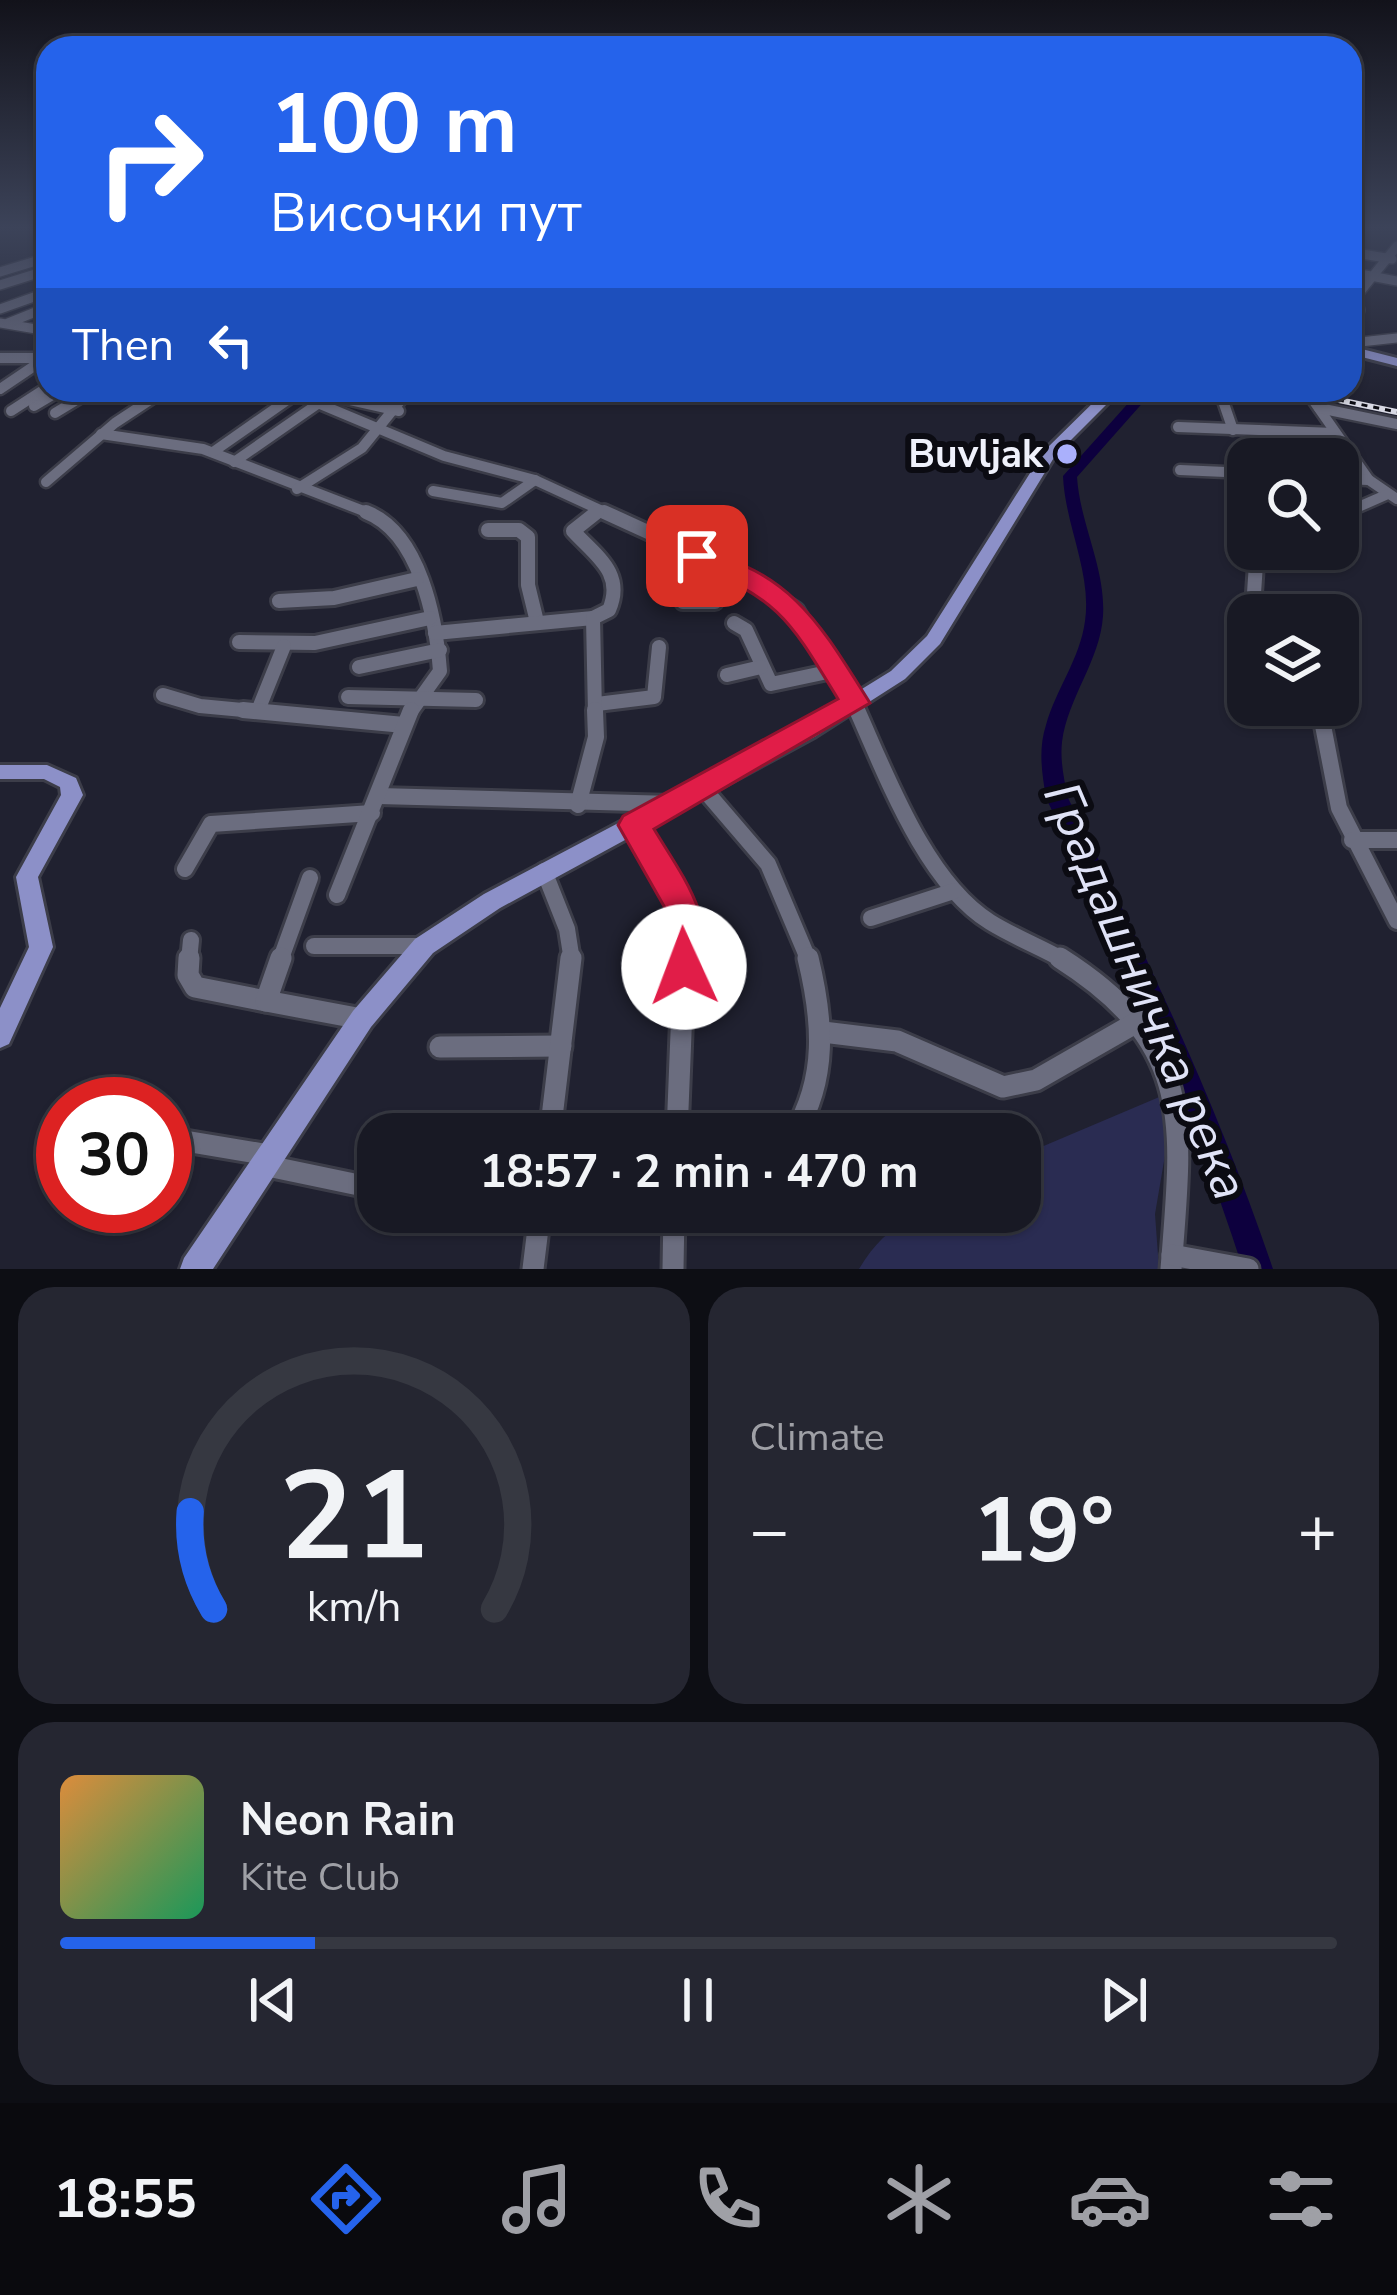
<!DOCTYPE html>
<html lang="en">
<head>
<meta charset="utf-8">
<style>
  :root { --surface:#181924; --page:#252631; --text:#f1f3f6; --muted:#9fa0a6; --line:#363841; --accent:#2563eb }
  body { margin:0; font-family:"Nunito Sans",sans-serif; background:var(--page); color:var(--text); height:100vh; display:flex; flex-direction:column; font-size:45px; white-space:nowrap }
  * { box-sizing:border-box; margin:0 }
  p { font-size:39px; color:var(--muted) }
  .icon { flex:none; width:66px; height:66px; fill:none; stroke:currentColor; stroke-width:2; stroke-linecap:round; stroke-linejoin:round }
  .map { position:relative; height:1269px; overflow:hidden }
  .drawer { display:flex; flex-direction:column; gap:18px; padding:18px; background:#0d0e14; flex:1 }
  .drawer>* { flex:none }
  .guide { position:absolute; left:36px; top:36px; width:1326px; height:366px; border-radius:36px; box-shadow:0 3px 9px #0004,0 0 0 3px var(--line); background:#2563eb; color:#fff; overflow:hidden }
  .buttons { position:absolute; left:1227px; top:438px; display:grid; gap:24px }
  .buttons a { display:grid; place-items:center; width:132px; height:132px; border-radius:24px; background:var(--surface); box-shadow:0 3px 9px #0004,0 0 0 3px var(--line); font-size:60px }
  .speed { position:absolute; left:36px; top:1077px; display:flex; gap:24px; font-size:60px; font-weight:700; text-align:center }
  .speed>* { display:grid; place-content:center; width:156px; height:156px; border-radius:50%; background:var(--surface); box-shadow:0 3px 9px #0004,0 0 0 3px var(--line); line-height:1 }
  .speed .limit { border:18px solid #d22; background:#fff; color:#111 }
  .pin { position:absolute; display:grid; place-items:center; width:102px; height:102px; color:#fff; margin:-51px; border-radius:24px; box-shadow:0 6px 18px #0006 }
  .me { position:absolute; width:132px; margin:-66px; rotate:358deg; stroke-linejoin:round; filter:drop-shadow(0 0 9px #0008) }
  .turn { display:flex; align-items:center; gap:42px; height:252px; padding:0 36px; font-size:54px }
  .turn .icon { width:156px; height:156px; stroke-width:2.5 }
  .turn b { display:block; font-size:84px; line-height:102px }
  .then { display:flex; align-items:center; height:114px; padding:0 36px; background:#0003; gap:24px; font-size:45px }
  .big { font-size:90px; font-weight:700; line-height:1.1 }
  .drawer .widget { flex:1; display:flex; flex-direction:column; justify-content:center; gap:18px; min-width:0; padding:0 42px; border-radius:36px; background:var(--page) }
  .drawer .dial { align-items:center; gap:0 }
  .dial svg { height:312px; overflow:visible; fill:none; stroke:var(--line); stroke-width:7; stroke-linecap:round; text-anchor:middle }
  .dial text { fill:var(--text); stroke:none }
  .song { display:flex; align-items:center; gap:36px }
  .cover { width:144px; height:144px; border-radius:18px; background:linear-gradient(135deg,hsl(30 70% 55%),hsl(150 70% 35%)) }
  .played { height:12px; border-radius:6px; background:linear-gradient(90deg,var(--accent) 20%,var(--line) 20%) }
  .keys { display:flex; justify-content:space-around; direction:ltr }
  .heat { display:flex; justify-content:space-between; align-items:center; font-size:66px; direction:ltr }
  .drawer .tiles { flex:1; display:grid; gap:18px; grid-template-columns:1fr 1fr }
  .widget:last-child { grid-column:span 2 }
  .trip { position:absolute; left:357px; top:1113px; width:684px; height:120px; border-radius:36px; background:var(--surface); box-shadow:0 3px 9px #0004,0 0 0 3px var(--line); font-weight:700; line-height:120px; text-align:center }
  .dock { display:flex; height:192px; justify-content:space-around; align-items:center; background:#0a0a0e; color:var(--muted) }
  .dock .icon { width:84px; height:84px }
  .dock .current { color:var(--accent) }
  .dock b { font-size:54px; color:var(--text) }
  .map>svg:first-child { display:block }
  .green { fill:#2a2c52 }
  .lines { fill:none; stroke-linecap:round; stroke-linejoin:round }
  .river { fill:#0d003e; fill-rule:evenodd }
  .minor-far4-casing { stroke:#3c3d49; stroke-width:12 }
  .minor-far3-casing { stroke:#3c3d49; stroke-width:15 }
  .minor-far2-casing { stroke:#3c3d49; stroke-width:20 }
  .minor-far1-casing { stroke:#3c3d49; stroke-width:22 }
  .minor-casing { stroke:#3c3d49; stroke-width:27 }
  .major-casing { stroke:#3c3d49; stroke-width:6 }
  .minor-far4 { stroke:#6b6d7f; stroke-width:9 }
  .minor-far3 { stroke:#6b6d7f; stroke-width:10 }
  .minor-far2 { stroke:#6b6d7f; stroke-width:14 }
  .minor-far1 { stroke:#6b6d7f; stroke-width:16 }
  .minor { stroke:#6b6d7f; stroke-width:21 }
  .major { fill:#8c90c8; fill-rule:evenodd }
  .rail-casing { stroke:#d8d9e4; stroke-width:6 }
  .rail { stroke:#0b0b12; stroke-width:3; stroke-dasharray:6; stroke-linecap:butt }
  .route { fill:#e11d48; stroke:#92132f; stroke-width:3 }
  .poi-dot { fill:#aab0fc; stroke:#0b0b12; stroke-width:4.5 }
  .labels { text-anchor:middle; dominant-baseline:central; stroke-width:12; stroke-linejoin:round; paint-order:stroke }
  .poi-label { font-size:39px; font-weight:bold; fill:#eff1fb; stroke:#0b0b12; text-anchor:end }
  .near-water-label { font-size:51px; font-style:italic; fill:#e0e3f7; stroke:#0b0b12 }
</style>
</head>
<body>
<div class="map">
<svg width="1397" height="1269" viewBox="0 0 1397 1269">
  <rect width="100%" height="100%" fill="#202130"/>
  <!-- green -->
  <path class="green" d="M1164 1095 1171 1120 1155 1214 1159 1269H859C901 1199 949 1212 1020 1212V1156Z"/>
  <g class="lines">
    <!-- river -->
    <path class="river" d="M1140 390H1154L1077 477C1080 524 1106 569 1103 616 1100 661 1068 697 1062 742 1060 761 1064 779 1068 798 1145 952 1218 1106 1273 1269H1243C1191 1106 1121 952 1046 798 1042 773 1038 750 1046 725 1056 689 1080 659 1085 621 1092 573 1065 525 1063 476Z"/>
    <defs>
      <g id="minor-far4">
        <path d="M1350 252 1392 259"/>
        <path d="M0 272 46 258"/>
        <path d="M1350 272 1397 281"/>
        <path d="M0 285 48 270"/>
        <path d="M0 309 48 292"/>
        <path d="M0 323 48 331"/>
        <path d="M8 323 48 307"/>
        <path d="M1350 343 1360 310 1356 297 1397 246"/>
        <path d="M1351 343 1397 338"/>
      </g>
      <g id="minor-far3">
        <path d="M0 358H43"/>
        <path d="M0 389 46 358"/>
        <path d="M197 390 296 394 444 456 535 480 611 515"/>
        <path d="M1306 390 1369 480 1397 499"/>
        <path d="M1182 391 1222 398 1233 430"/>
        <path d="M337 397 399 411"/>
        <path d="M34 406 61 390"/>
        <path d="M1319 408 1397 424"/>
        <path d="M11 411 48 387"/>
        <path d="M55 413 93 390"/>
        <path d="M1178 427 1334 433"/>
        <path d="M101 434 203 449 374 515"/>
        <path d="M213 452 296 394"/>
        <path d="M234 462 319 403"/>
        <path d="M1180 470 1248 473"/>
        <path d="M1338 479 1369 480"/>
        <path d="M46 482 115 423 165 390"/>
        <path d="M297 489 362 448 409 390"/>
        <path d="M433 491 502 503 535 480"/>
        <path d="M593 515 599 510"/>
        <path d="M1340 515 1388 494"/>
      </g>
      <g id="minor-far2">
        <path d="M366 512C420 533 436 619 440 671L410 713"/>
        <path d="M604 512 744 576 796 610 858 713"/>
        <path d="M1338 516 1347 512"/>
        <path d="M488 530H519L528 537V585L537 622"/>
        <path d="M1257 549 1254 593 1263 615"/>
        <path d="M672 585 683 602H715L696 568 697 557"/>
        <path d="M279 601 334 598 417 579"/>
        <path d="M734 623 746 630 771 684 837 670"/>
        <path d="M435 633 593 618"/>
        <path d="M239 642 315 643 430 618"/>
        <path d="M359 667 440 650"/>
        <path d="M727 675 761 667"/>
        <path d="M163 695 200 706 275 713"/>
        <path d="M348 697 476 700"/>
        <path d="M597 704 654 697 659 647"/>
        <path d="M1319 705 1321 713"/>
        <path d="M259 708 284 646"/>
        <path d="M595 713 593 618 609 610C625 573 596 556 573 531L597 512"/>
      </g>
      <g id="minor-far1">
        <path d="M243 710 404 725"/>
        <path d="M857 710C887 777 926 882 990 922 1014 937 1041 947 1065 961"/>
        <path d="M1320 710 1339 808 1397 921"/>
        <path d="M702 787 768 864 809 961"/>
        <path d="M379 796 672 804"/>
        <path d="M578 805 596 737 595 710"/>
        <path d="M634 825 685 917 683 961"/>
        <path d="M1352 840H1397"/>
        <path d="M185 869 211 824 372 813"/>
        <path d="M544 871 567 929 572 961"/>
        <path d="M337 895 411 710"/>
        <path d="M871 918 954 891"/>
        <path d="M314 946H423"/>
        <path d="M189 961 191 940"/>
        <path d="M280 961 310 878"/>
      </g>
      <g id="minor">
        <path d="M189 958 188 975 195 987 266 1001"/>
        <path d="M281 958 266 1001 362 1019"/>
        <path d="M1060 958C1197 1045 1182 1125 1171 1269"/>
        <path d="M823 1032 897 1041 1003 1087 1036 1080 1139 1021"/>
        <path d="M440 1047 561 1046"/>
        <path d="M550 1134 571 958"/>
        <path d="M677 1134 684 958"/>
        <path d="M794 1134C828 1078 823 1020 808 958"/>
        <path d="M179 1140 269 1155"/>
        <path d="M263 1165 378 1189"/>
        <path d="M1172 1255 1248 1269"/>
        <path d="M533 1269 540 1212"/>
        <path d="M673 1269 674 1212"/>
      </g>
      <g id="major">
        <path d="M1350 346 1397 358V366L1350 354Z"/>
        <path d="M1106 390H1121L1055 456 940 644 905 679 816 736 500 908 433 953 371 1027 213 1269H180L184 1258 353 1011 415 939 484 894 802 726 891 671 927 636 1044 451Z"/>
        <path d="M0 765H47L76 778 83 795 38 877 53 947 9 1044 0 1048V1008L29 947 16 877 61 795 60 787 44 779H0Z"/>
      </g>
    </defs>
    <!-- minor-far4 casing -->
    <use href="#minor-far4" class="minor-far4-casing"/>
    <!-- minor-far3 casing -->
    <use href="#minor-far3" class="minor-far3-casing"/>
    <!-- minor-far2 casing -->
    <use href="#minor-far2" class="minor-far2-casing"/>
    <!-- minor-far1 casing -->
    <use href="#minor-far1" class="minor-far1-casing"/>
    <!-- minor casing -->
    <use href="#minor" class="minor-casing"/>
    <!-- major casing -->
    <use href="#major" class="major-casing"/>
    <!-- minor-far4 -->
    <use href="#minor-far4" class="minor-far4"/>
    <!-- minor-far3 -->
    <use href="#minor-far3" class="minor-far3"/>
    <!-- minor-far2 -->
    <use href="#minor-far2" class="minor-far2"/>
    <!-- minor-far1 -->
    <use href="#minor-far1" class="minor-far1"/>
    <!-- minor -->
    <use href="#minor" class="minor"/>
    <!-- major -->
    <use href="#major" class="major"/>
    <defs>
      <path id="rail" d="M1291 390 1397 412"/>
    </defs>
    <!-- rail casing -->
    <use href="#rail" class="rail-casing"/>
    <!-- rail -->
    <use href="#rail" class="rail"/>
  </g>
  <!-- sky -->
  <linearGradient id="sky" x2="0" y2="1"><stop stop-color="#12121a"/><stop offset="0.56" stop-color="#3c4359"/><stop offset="1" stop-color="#3c4359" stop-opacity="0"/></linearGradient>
  <rect width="1397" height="406" fill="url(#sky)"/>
  <!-- route -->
  <path class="route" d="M697 549C794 574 820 624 870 703L654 829C679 871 723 926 697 978L684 983 671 978 665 967V908L618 825 623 816 838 699C788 617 780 600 688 562V551Z"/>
  <!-- markers -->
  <circle class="poi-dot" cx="1067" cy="454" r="12"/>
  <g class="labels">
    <!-- poi labels -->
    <g class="poi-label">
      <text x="1043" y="454">Buvljak</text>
    </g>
    <!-- near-water labels -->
    <g class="near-water-label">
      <text transform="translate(1146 991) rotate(67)">Градашничка река</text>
    </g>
  </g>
</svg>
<div class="buttons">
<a><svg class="icon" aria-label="search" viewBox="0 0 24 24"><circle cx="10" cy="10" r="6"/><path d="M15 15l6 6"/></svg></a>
<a><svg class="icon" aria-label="layers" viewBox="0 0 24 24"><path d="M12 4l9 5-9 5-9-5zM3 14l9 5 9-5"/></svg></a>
</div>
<div class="speed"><div class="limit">30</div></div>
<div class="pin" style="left:697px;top:556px;background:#d93025"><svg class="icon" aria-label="arrive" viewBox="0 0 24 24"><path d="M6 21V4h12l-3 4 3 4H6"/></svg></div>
<svg class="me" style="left:684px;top:967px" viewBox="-20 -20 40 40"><circle r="19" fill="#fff"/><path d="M0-13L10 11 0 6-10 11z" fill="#e11d48"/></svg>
<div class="trip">18:57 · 2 min · 470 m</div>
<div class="guide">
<div class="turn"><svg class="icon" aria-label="right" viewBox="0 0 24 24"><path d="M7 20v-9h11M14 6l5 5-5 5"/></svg><div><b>100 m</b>Височки пут</div></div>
<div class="then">Then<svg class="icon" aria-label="left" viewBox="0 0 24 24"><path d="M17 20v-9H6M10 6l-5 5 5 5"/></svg></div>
</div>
</div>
<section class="drawer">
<div class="tiles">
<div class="widget dial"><svg viewBox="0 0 100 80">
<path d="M14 69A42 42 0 1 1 86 69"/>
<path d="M14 69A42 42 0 0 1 8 44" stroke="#2563eb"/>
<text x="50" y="56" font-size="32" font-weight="700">21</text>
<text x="50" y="72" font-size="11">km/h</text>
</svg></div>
<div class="widget"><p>Climate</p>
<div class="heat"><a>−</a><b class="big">19°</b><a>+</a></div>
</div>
<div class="widget">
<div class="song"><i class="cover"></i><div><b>Neon Rain</b><p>Kite Club</p></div></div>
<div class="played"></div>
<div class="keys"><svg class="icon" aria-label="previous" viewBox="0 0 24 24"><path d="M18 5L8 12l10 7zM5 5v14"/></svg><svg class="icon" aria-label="pause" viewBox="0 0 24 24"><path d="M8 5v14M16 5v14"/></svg><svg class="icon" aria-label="next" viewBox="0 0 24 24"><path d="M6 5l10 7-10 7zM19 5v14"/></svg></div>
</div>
</div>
</section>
<nav class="dock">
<b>18:55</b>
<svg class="icon current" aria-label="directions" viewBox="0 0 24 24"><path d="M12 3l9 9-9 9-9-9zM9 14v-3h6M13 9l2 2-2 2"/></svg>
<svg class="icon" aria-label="music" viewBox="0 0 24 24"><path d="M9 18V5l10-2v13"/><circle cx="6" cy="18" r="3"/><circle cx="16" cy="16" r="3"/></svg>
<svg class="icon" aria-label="phone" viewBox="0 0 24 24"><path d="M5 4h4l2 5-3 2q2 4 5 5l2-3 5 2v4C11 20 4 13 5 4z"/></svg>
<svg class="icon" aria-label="climate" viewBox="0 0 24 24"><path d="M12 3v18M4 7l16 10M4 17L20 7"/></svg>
<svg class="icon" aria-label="car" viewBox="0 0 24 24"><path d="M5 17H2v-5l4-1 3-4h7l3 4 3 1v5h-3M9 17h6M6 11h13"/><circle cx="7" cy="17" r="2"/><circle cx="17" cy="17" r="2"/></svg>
<svg class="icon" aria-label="filters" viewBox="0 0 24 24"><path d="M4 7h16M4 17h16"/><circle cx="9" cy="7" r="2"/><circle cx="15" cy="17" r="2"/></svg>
</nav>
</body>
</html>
